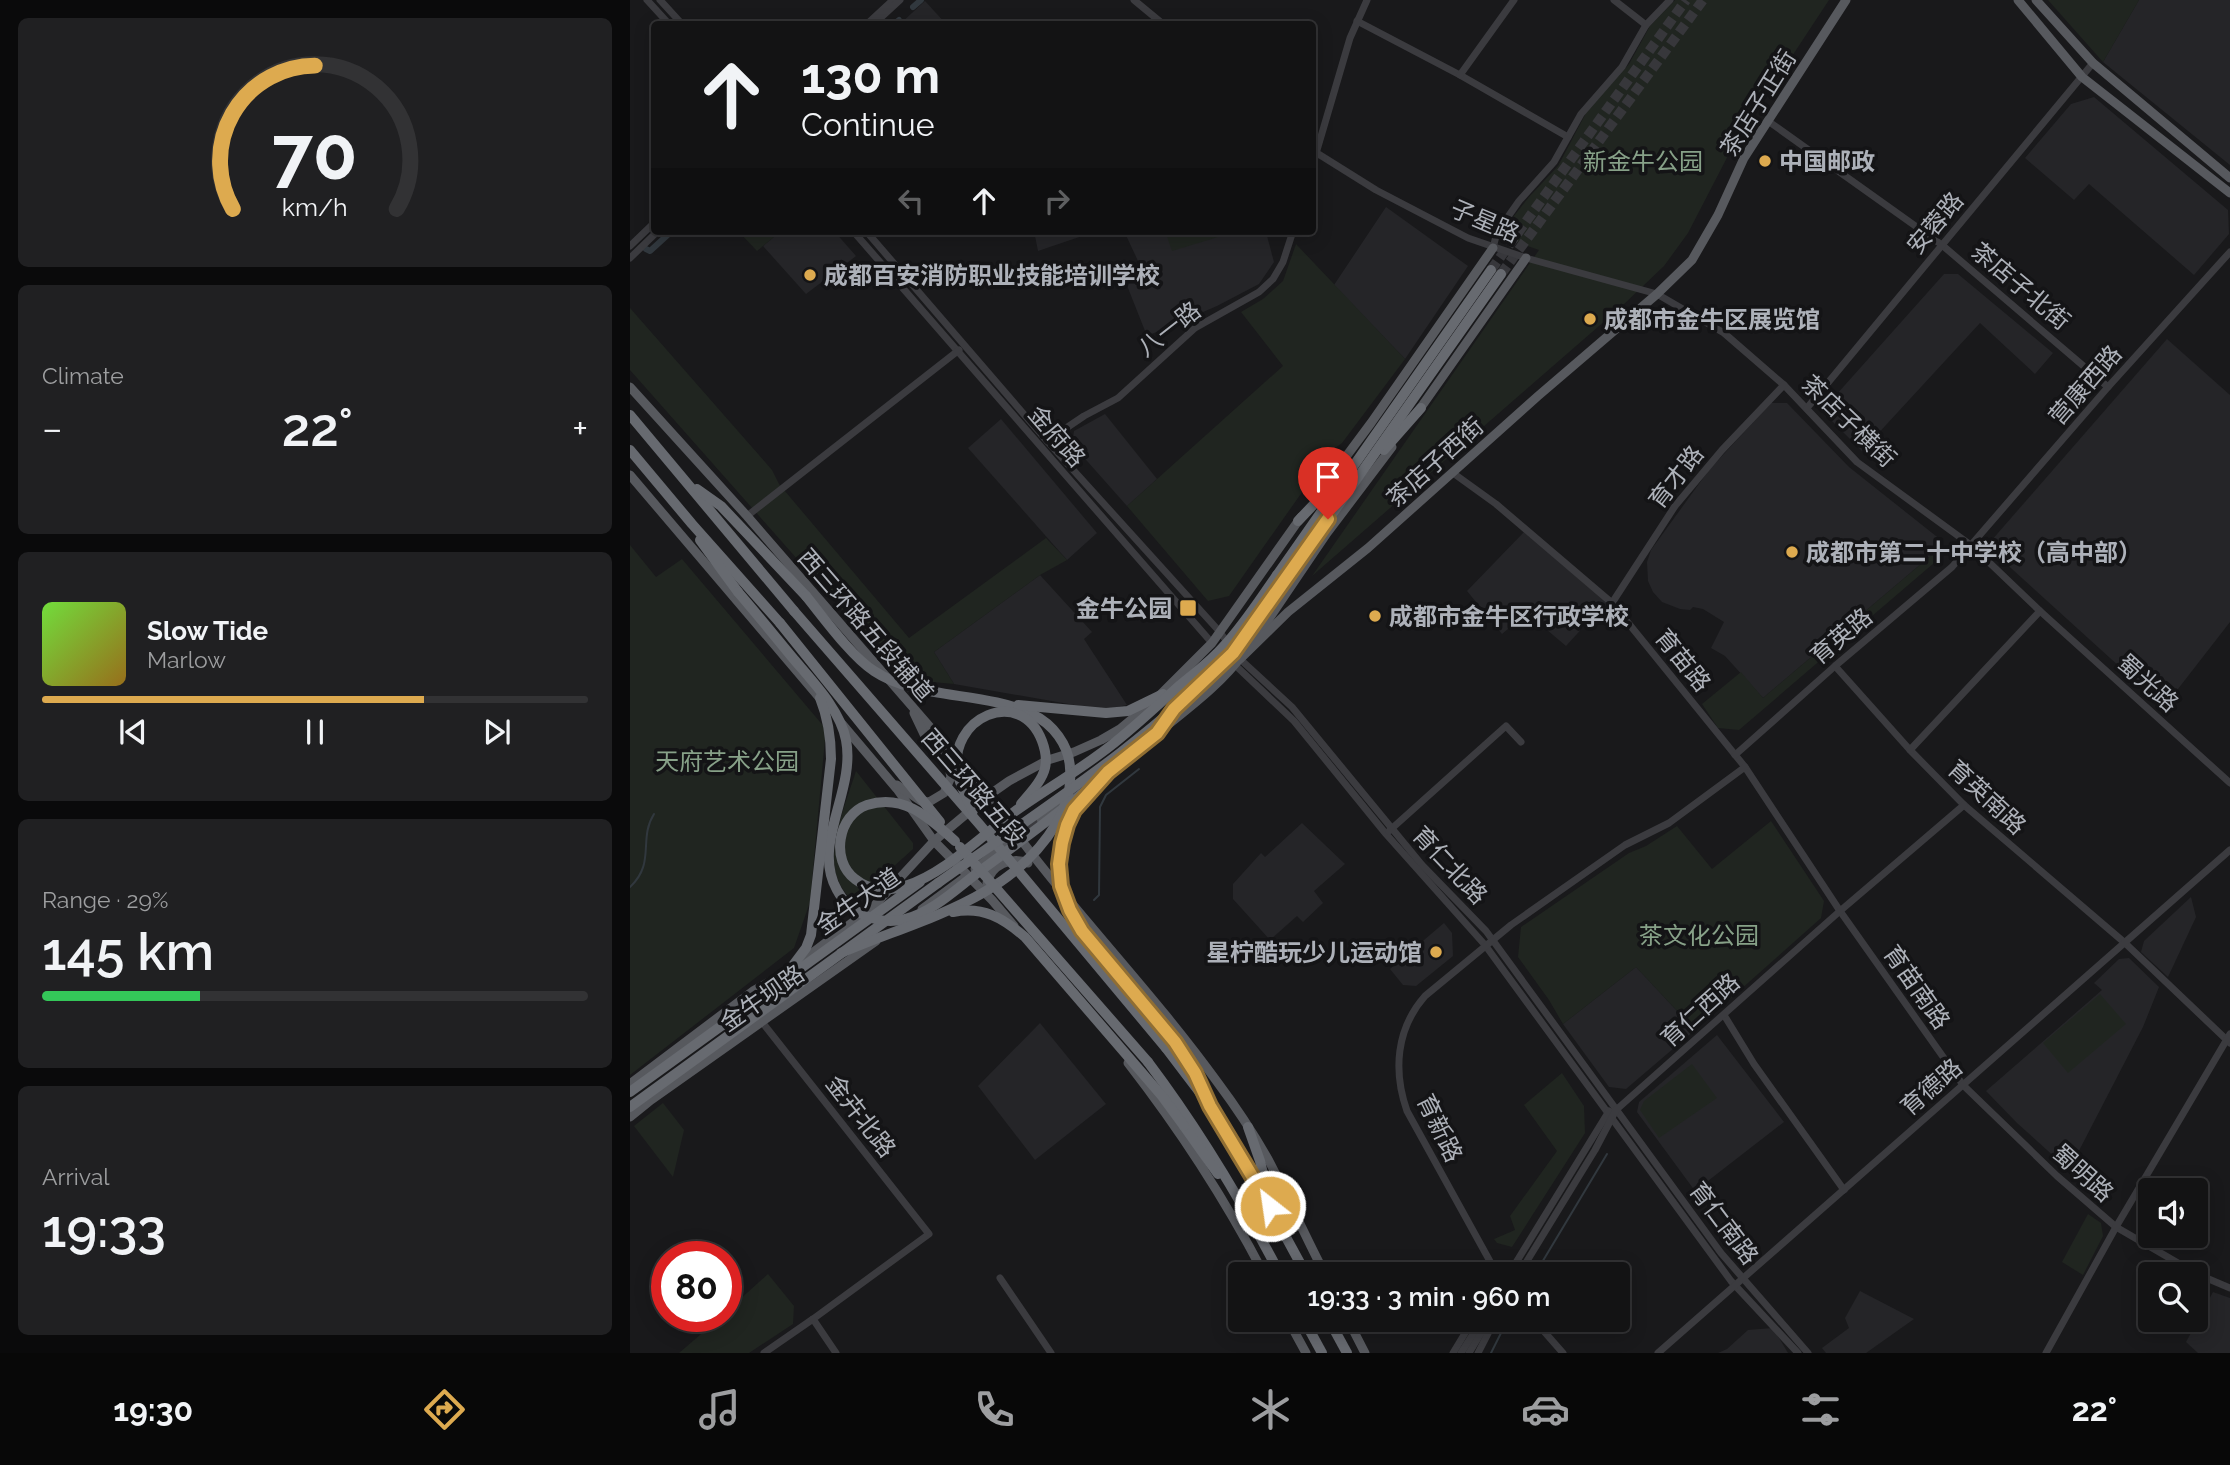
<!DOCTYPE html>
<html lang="en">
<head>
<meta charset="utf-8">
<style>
  :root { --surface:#131314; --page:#202022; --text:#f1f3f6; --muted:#9d9ea0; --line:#323234; --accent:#ddaa4f }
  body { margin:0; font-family:Raleway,"Noto Sans SC",sans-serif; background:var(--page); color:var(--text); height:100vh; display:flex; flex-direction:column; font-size:26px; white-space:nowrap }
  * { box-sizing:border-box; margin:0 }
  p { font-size:23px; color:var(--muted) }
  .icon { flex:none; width:38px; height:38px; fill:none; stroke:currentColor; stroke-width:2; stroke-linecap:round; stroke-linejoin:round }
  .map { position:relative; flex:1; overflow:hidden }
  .details { display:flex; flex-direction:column; gap:18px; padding:18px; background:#0a0a0b; width:630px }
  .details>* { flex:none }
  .banner { position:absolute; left:21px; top:21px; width:665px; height:214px; border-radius:7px; box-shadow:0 4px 18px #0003,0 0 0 2px var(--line); background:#131314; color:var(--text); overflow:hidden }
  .buttons { position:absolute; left:1508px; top:1178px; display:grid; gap:14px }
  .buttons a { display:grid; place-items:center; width:70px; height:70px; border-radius:7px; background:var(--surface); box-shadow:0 4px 18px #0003,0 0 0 2px var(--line); font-size:35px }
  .speed { position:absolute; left:21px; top:1241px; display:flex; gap:14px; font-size:35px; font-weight:700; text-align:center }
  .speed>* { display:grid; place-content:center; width:91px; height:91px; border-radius:50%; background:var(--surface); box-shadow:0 4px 18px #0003,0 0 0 2px var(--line); line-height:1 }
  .speed .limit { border:10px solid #d22; background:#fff; color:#111 }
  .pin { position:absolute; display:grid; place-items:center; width:60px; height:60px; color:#fff; margin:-72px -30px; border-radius:50% 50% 50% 0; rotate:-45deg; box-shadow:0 0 7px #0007 }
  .pin .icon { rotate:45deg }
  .me { position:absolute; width:77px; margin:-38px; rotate:330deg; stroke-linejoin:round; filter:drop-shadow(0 0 5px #0008) }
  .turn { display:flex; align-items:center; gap:24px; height:147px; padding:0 35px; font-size:32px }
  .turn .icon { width:91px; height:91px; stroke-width:2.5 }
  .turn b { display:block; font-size:49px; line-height:60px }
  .lanes { display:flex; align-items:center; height:66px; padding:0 35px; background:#0003; justify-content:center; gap:35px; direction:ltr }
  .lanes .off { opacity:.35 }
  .big { font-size:52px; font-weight:600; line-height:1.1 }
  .details .tile { flex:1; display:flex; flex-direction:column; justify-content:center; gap:10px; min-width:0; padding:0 24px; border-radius:10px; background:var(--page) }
  .details .dial { align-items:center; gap:0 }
  .dial svg { height:182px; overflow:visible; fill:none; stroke:var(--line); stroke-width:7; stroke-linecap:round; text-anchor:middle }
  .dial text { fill:var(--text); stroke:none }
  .song { display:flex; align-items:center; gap:21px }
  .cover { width:84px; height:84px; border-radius:10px; background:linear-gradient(135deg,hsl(100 70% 55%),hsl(40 70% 35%)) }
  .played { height:7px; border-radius:4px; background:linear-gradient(90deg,var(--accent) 70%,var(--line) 70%) }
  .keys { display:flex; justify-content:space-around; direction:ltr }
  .heat { display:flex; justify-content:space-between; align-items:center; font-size:38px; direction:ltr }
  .charge { height:10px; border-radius:5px; background:linear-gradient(90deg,#34c759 29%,var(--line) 0) }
  .trip { position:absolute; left:598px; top:1262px; width:402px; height:70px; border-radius:7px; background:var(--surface); box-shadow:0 4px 18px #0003,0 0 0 2px var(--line); font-weight:600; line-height:70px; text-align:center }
  .menu { display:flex; height:112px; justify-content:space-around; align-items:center; background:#080808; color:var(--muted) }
  .menu .icon { width:49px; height:49px }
  .menu .on { color:var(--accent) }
  .menu b { font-size:32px; color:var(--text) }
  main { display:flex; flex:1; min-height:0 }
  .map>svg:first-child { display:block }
  .built { fill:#252528 }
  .green { fill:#202520 }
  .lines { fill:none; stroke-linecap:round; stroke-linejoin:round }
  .stream { stroke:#31383e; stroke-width:2 }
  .canal { stroke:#31383e; stroke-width:6 }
  .highway-tunnel { stroke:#37373b; stroke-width:10; stroke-dasharray:10 5; stroke-linecap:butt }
  .minor { stroke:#3b3b3f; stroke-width:7 }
  .major { stroke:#57595e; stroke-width:9 }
  .highway { stroke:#676a70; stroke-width:10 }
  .highway-bridge { stroke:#676a70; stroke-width:10 }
  .route-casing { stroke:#906e33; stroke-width:18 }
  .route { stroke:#ddaa4f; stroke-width:12 }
  .poi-dot { fill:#ddaa4f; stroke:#141416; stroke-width:2.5 }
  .labels { text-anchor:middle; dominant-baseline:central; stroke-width:7; stroke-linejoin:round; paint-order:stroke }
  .street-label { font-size:24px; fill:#adb1b9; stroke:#141416 }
  .park-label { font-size:24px; fill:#87a188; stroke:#141416 }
  .poi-label { font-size:24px; font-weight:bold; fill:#adb1b9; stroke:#141416; text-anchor:start }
</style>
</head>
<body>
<main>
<section class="details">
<div class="tile dial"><svg viewBox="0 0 100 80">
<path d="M14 69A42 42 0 1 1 86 69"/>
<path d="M14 69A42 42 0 0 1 50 6" stroke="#ddaa4f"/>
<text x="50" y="56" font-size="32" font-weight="700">70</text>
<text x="50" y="72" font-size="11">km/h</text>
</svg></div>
<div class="tile"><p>Climate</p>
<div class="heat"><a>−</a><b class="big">22°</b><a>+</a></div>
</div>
<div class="tile">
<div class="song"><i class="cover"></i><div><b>Slow Tide</b><p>Marlow</p></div></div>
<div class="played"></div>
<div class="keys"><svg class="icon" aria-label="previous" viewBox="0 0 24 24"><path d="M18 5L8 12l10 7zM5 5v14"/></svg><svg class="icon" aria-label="pause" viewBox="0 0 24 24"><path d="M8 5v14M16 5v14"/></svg><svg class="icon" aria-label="next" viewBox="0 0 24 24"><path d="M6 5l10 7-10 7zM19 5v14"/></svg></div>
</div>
<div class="tile"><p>Range · 29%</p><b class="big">145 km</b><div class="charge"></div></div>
<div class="tile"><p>Arrival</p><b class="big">19:33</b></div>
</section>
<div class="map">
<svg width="1600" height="1353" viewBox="0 0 1600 1353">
  <rect width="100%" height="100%" fill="#19191b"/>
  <!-- built -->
  <g class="built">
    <path d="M1509 0H1600V165L1473 62Z"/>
    <path d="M295 1 316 24H270Z"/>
    <path d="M1464 97 1598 210 1599 234 1564 275 1459 184 1444 200 1395 158 1441 104Z"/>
    <path d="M756 207 838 266 775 359 704 285Z"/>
    <path d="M151 231H204L226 256 176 294 133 246Z"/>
    <path d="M404 231H467L408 251Z"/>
    <path d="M494 231H638L636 232 644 262 629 284 587 306 517 336 496 283 515 276Z"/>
    <path d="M1314 274H1328L1423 353 1405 374 1350 323 1232 451 1200 419 1198 404Z"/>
    <path d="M1537 339 1600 395V622L1534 707 1361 550V541Z"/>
    <path d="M1141 403H1157L1219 467 1311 540V547L1133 698 1095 656 1081 648 1094 622 1073 609 1063 607 1060 610 1050 609 1032 602 1023 592 1018 581 1017 562 1021 550 1079 470Z"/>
    <path d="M475 414 527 479 497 506 442 444 444 431Z"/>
    <path d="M371 419 467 533 437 560 338 448Z"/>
    <path d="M894 532 980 605 972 612 968 611 936 646 897 613 872 634 837 591Z"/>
    <path d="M410 575 462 632 454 639 497 705 473 710 324 684 304 652Z"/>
    <path d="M672 823 715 864 684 891 693 903 673 922 667 916 640 940 603 899V884L631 853 635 857Z"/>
    <path d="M1561 897 1566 917 1538 977 1511 952 1514 941Z"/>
    <path d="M814 923 822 933 823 956 786 986 773 985 760 969Z"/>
    <path d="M1499 958 1529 987 1513 1027 1439 1170 1387 1123 1356 1091 1472 990 1464 983 1489 959Z"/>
    <path d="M1006 967 1065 1030 996 1089 979 1087 933 1024Z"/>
    <path d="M410 1023 476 1104 405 1160 348 1086Z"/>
    <path d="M1087 1035 1154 1122 1065 1191 1007 1112 1009 1102Z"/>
    <path d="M1230 1291 1284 1319 1236 1353H1196L1192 1348 1219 1328 1215 1318Z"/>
    <path d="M1583 1292 1600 1298V1353H1568L1556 1342Z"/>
    <path d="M1143 1328 1158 1353H1088L1097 1349 1118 1330Z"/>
  </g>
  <!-- green -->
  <g class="green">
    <path d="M1045 0H1199L1103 146 1058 233 1034 266 992 306 682 576 909 250 874 238 872 231 899 197 928 166 956 113 999 64 1020 26Z"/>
    <path d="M1418 0H1509L1473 62Z"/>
    <path d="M108 231H151L127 251Z"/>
    <path d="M535 231H597L598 234 542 251Z"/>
    <path d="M666 244 775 359 712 443 701 451 599 596 578 601 497 506 653 366 611 312 633 299 653 281Z"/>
    <path d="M0 308 142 470 149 484 279 638 416 538 437 560 410 575 304 652 324 684 270 679 260 664 0 370Z"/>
    <path d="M0 545 26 577 52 559 196 729 180 902 164 948 0 1075Z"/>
    <path d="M1311 547V557L1109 730 1088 728 1072 704 1111 672 1133 698Z"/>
    <path d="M226 771 283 843V849L223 903C218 896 211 888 208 880 195 851 217 800 226 771Z"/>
    <path d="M1141 821 1194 901 1191 918 1065 1030 1006 967 933 1024 919 1000 888 957 891 927 999 853 1016 846 1047 826 1082 869Z"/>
    <path d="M1470 994 1496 1024 1438 1073 1413 1043Z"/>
    <path d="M1062 1064 1087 1098 1029 1138 1010 1110 1014 1101Z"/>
    <path d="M932 1073 954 1106 955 1133 882 1247 867 1243 864 1239 885 1230 880 1216 927 1151 894 1105Z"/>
    <path d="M33 1103 54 1130 43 1177 4 1126Z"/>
    <path d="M1458 1214 1471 1223 1473 1236 1453 1275 1432 1262Z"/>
    <path d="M138 1274 164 1306 163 1324 119 1353H49L92 1316H96V1312Z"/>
  </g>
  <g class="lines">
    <!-- stream -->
    <g class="stream">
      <path d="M0 887C26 863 8 839 24 814"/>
      <path d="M464 900 469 895 470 807 476 795 509 769"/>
      <path d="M905 1274 977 1154"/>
      <path d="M861 1353 877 1321"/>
    </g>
    <!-- canal -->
    <g class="canal">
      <path d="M283 7 291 0"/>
      <path d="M264 24 269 20"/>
      <path d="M16 249 20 251 42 231"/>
    </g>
    <!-- highway-tunnel -->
    <g class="highway-tunnel">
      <path d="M861 270 1056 0"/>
      <path d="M871 274 1073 0"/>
    </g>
    <!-- minor -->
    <g class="minor">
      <path d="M17 0 39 24"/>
      <path d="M30 0 52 24"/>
      <path d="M504 0 533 24"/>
      <path d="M984 0 1016 25"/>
      <path d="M727 21 830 75 938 137"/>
      <path d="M237 24 263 0"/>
      <path d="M244 24 270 0"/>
      <path d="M830 75 884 0"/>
      <path d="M1138 121 1312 245 1478 387"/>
      <path d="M682 150 746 190 838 238 896 258 1027 294 1094 333 1154 385 1227 462 1342 546 1410 611 1600 783"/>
      <path d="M682 167 720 38 737 0"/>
      <path d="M223 231 582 643"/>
      <path d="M236 231 417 441 589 631 610 659 662 707 792 865 856 931 1091 1253 1178 1353"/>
      <path d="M0 246 24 223"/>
      <path d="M863 248 866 236 875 221 889 201 924 162 951 114 992 67 1016 25 1040 0"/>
      <path d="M0 258 28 231"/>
      <path d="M1177 408 1463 63"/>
      <path d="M417 441 454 416 488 398 565 328 629 292 643 279 653 262 663 231"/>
      <path d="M823 473 866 504 982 603 1115 767 1210 911 1333 1085 1427 1176 1486 1227 1567 1274 1600 1288"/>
      <path d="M117 516 329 350"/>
      <path d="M982 603 1045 506 1092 450 1154 385"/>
      <path d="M605 665 664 721 756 834 855 945 1101 1281 1168 1353"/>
      <path d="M1205 666 1280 750 1334 805 1495 943 1600 1043"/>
      <path d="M1280 750 1410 611"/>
      <path d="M1105 755 1205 666 1322 567 1478 387 1600 252"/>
      <path d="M759 831 876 726 891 742"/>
      <path d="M387 836 411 819"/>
      <path d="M1094 1015 1124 1064 1214 1190"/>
      <path d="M132 1022 299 1234 183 1319 134 1353"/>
      <path d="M867 1274 777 1111C763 1071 766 1029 795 996L881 925 995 845 1039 823 1115 767"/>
      <path d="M879 1274 979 1111"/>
      <path d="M889 1274 965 1150 986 1110 1210 911 1334 805"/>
      <path d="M370 1278 421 1353"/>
      <path d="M183 1319 206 1353"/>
      <path d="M904 1320 933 1353"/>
      <path d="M823 1353 843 1320"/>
      <path d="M831 1353 852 1320"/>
      <path d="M839 1353 859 1320"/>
      <path d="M848 1353 865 1320"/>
      <path d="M1028 1353 1600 850"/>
      <path d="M1416 1353 1486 1227 1600 1034"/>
    </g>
    <!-- major -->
    <g class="major">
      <path d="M1388 0 1452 77 1600 193"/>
      <path d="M1406 0 1463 63 1600 178"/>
      <path d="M0 387 117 516 359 795C428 897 516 983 588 1083 606 1107 623 1133 638 1159 658 1197 675 1236 695 1274"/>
      <path d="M787 413 896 258"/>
      <path d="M0 475 194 703"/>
      <path d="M686 497 741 423 863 248"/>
      <path d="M626 638 697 533 762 447"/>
      <path d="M610 659 658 612 738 548 908 396 1027 294 1062 260 1088 215 1114 158 1216 0"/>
      <path d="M212 724 267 789 304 841 362 900 384 926"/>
      <path d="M534 728C561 706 592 683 613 654"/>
      <path d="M267 785 291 801 299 802 314 793 321 777 319 767 294 734 284 713"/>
      <path d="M411 819 433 803"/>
      <path d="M345 869 387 836"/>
      <path d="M357 883C361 865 381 856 398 863"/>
      <path d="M292 909 334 878"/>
      <path d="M498 1063C550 1130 595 1199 634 1274"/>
      <path d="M0 1084 123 991 157 972 244 906 304 841 359 795 379 781 418 760 444 752 471 740 490 729 525 700 582 643 671 517"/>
      <path d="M0 1117 21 1100 246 941"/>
      <path d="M658 1320 676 1353"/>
      <path d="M718 1320 735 1353"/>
    </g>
    <!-- highway -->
    <g class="highway">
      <path d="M0 415 164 611"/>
      <path d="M0 450 62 524 150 623"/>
      <path d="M754 450 791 408"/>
      <path d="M67 489 91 506 176 596"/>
      <path d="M668 521 705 482"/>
      <path d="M70 540 108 592"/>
      <path d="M647 575 861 270"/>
      <path d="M655 581 871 274"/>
      <path d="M517 1009C539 1035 559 1059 573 1090"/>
      <path d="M536 1048 580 1106 609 1151 676 1274"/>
      <path d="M518 1062C570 1131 610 1198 650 1274"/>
      <path d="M0 1092 290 882"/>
      <path d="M0 1107 308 883"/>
      <path d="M554 1126 588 1174"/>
      <path d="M618 1127 630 1161 638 1195"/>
      <path d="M674 1320 692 1353"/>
      <path d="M699 1320 717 1353"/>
    </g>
    <!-- highway-bridge -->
    <g class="highway-bridge">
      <path d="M108 592C126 613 144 635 162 657 182 681 210 709 216 740 226 791 181 844 207 890 219 913 249 926 275 919 303 912 327 888 350 871 393 840 435 808 476 774 492 761 510 749 525 734 533 727 538 718 544 709"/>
      <path d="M176 596C193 617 222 657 244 671 287 700 354 691 402 714 423 724 439 745 440 768 442 788 436 807 426 824 380 901 287 920 211 953"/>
      <path d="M164 611 350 825 536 1048"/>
      <path d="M150 623 310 822"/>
      <path d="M388 705 476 713 498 711 533 694"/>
      <path d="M454 799C440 815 433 832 431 853 423 915 480 965 517 1009"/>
      <path d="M343 811C337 799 331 788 328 775 316 717 391 685 412 741 415 749 417 759 415 768 412 781 400 793 391 804"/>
      <path d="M325 841C299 818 274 793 237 805 208 815 200 860 225 879 240 891 256 892 275 886 314 874 351 836 384 812 419 787 457 766 489 739 510 722 529 704 549 686 564 673 580 662 593 647 613 626 630 599 647 575"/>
      <path d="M330 847 518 1062"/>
      <path d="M308 883C406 813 519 742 601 654 622 632 638 605 655 581"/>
      <path d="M323 912C353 906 373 918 395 937L532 1096 554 1126"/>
      <path d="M152 980 176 948 181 935 201 759C201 737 198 718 190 698"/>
    </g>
  </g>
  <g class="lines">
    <defs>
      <path id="route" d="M640 1206 580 1106 565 1073 545 1042 452 931 440 910 431 886 429 864 432 843 437 825 444 810 478 772 527 733 544 709 603 653 698 519"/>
    </defs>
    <!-- route casing -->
    <use href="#route" class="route-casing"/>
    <!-- route -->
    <use href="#route" class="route"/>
  </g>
  <!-- markers -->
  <g class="poi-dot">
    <circle cx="1135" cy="161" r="7"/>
    <circle cx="180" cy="275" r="7"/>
    <circle cx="960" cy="319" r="7"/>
    <circle cx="1162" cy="552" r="7"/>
    <rect x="549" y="599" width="18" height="18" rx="3.5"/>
    <circle cx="745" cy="616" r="7"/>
    <circle cx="806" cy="952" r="7"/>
  </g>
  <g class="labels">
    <!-- street labels -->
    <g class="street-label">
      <text transform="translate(1128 103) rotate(-58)">茶店子正街</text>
      <text transform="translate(855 221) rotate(23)">子星路</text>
      <text transform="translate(1305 223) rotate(-50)">安蓉路</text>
      <text transform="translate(1391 286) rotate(40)">茶店子北街</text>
      <text transform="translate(539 329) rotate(-38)">八一路</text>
      <text transform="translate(1455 385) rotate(-49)">营康西路</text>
      <text transform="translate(1219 421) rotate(44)">茶店子横街</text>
      <text transform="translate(427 436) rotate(49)">金府路</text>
      <text transform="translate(805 462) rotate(-42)">茶店子西街</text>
      <text transform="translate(1046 477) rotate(-52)">育才路</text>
      <text transform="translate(236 625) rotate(49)">西三环路五段辅道</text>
      <text transform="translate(1211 636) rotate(-40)">育英路</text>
      <text transform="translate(1053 660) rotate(51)">育苗路</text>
      <text transform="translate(1518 683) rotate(42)">蜀光路</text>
      <text transform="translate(344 787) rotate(49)">西三环路五段</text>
      <text transform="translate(1357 797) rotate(43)">育英南路</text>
      <text transform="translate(820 865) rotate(47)">育仁北路</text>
      <text transform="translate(228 901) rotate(-35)">金牛大道</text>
      <text transform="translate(1287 987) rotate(55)">育苗南路</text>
      <text transform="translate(132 998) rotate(-35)">金牛坝路</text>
      <text transform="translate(1070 1010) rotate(-42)">育仁西路</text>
      <text transform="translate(1301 1087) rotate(-41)">育德路</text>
      <text transform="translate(231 1116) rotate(52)">金卉北路</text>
      <text transform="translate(810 1128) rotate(64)">育新路</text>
      <text transform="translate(1453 1173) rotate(42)">蜀明路</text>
      <text transform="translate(1094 1223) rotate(53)">育仁南路</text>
    </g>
    <!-- park labels -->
    <g class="park-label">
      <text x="1013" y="161">新金牛公园</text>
      <text x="97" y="761">天府艺术公园</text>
      <text x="1069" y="935">茶文化公园</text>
    </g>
    <!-- poi labels -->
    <g class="poi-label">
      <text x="1149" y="161">中国邮政</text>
      <text x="194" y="275">成都百安消防职业技能培训学校</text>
      <text x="974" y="319">成都市金牛区展览馆</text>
      <text x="1176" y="552">成都市第二十中学校（高中部）</text>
      <text x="542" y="608" text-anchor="end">金牛公园</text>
      <text x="759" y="616">成都市金牛区行政学校</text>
      <text x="792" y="952" text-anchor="end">星柠酷玩少儿运动馆</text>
    </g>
  </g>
</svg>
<div class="buttons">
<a><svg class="icon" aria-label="sound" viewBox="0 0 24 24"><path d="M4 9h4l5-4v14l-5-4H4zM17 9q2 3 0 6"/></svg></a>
<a><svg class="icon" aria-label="search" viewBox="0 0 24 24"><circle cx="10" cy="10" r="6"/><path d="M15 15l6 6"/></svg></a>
</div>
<div class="speed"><div class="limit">80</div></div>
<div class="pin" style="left:698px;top:519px;background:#d93025"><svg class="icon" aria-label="arrive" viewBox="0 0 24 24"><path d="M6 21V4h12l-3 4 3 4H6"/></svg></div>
<svg class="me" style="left:640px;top:1206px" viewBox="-20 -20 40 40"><circle r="17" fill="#ddaa4f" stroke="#fff" stroke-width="3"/><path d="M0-11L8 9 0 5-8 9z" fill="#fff"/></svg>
<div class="trip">19:33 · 3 min · 960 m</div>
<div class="banner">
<div class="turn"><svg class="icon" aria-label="ahead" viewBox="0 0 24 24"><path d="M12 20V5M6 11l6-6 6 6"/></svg><div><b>130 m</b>Continue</div></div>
<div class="lanes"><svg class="icon off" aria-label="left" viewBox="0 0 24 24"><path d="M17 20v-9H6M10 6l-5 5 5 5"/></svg><svg class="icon" aria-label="ahead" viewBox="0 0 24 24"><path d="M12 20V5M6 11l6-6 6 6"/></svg><svg class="icon off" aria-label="right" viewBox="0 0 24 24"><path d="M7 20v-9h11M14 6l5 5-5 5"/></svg></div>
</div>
</div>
</main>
<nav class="menu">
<b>19:30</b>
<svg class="icon on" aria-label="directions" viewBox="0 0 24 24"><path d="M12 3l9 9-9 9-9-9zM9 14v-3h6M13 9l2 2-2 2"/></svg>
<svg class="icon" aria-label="music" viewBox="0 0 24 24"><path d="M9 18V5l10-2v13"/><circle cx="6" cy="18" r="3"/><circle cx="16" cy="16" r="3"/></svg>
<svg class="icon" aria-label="phone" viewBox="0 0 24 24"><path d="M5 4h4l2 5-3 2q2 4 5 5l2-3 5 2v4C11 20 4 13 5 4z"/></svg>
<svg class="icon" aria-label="climate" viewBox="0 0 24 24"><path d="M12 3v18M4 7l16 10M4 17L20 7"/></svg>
<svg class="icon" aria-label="car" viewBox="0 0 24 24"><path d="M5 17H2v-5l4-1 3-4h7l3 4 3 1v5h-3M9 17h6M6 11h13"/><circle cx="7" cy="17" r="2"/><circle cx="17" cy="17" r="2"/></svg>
<svg class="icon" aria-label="filters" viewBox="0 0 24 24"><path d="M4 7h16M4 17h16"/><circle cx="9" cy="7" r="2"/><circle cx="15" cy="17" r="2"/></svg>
<b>22°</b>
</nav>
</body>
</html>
